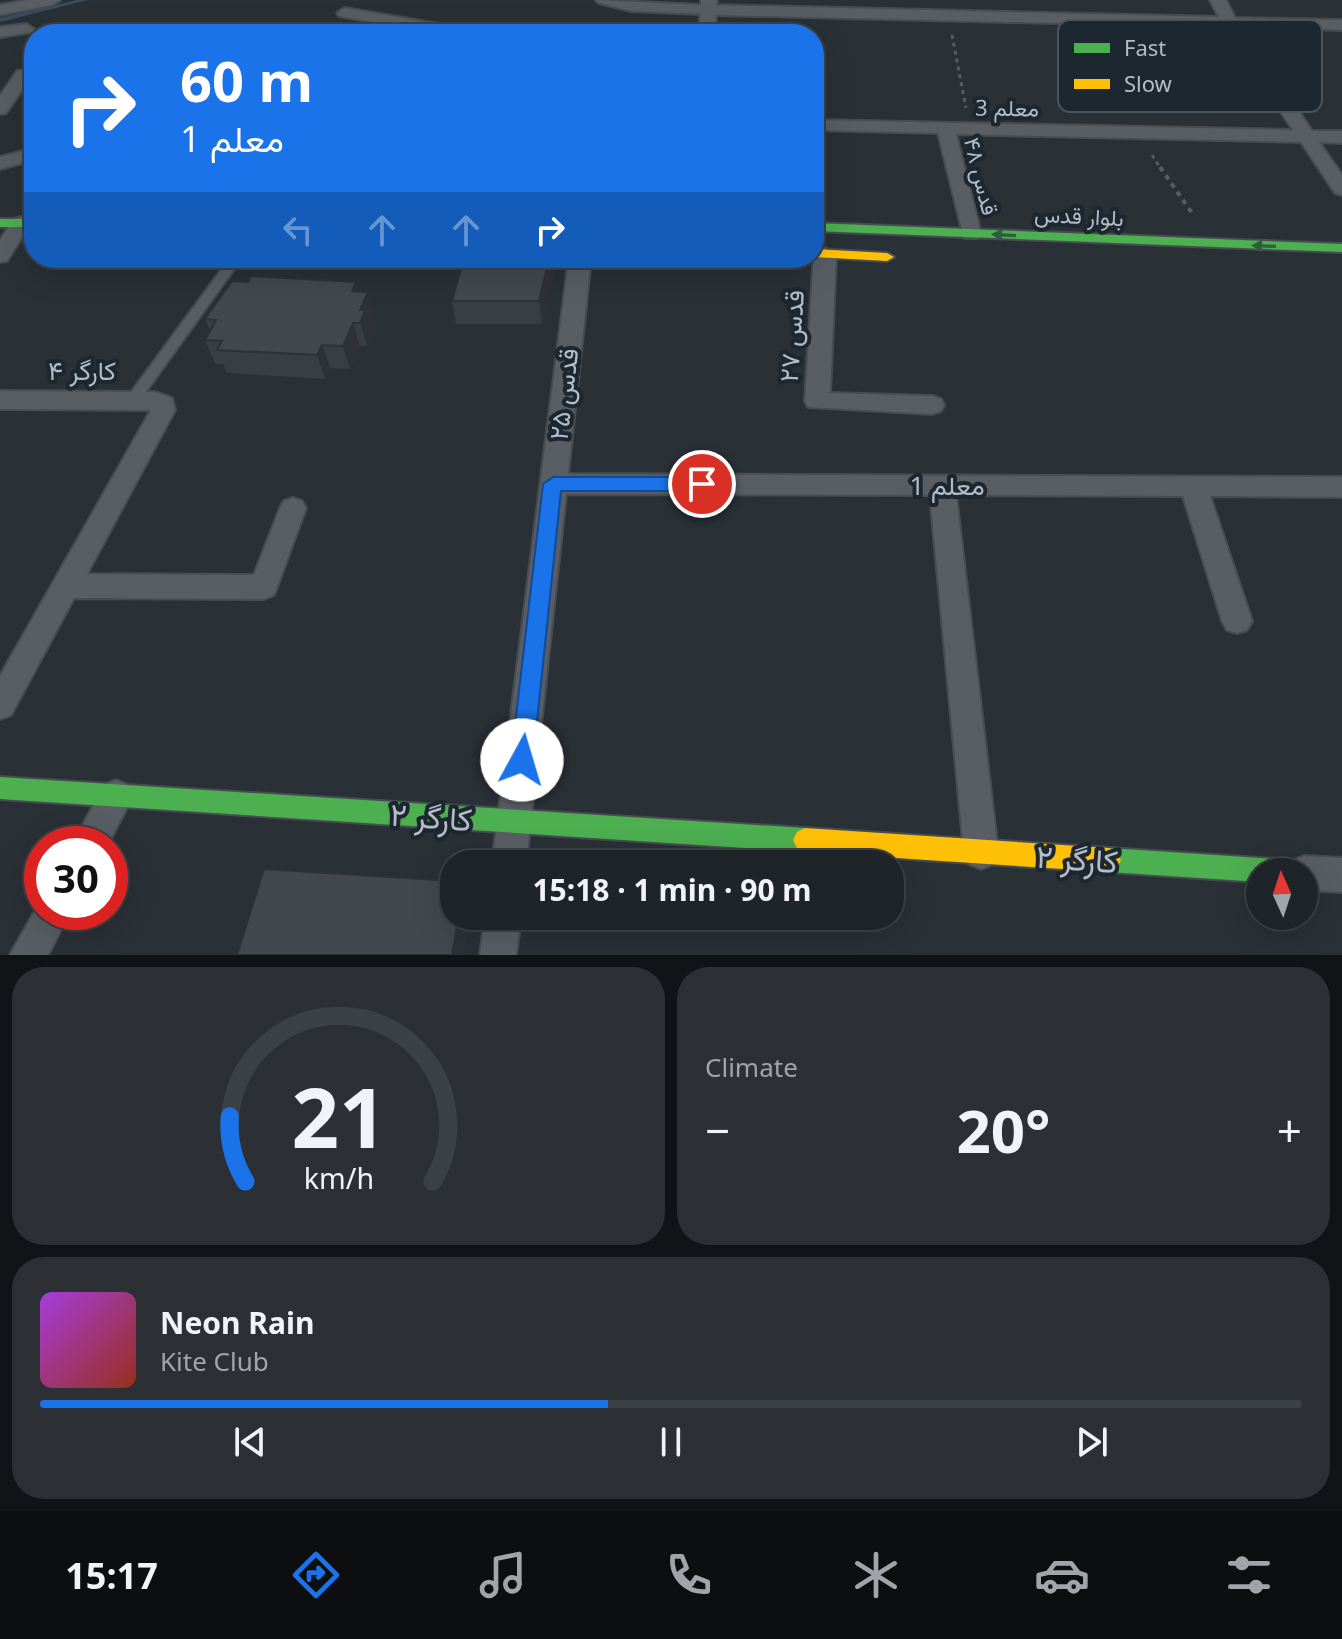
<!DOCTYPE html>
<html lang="en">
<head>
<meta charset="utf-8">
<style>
  :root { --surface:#1f2428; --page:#2c3034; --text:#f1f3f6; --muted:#a1a4a8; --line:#3c4145; --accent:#1a73e8 }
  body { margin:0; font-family:"Noto Sans",Vazirmatn,sans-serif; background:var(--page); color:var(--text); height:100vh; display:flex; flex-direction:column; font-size:30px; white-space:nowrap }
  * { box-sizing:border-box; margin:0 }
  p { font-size:26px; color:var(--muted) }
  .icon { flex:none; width:44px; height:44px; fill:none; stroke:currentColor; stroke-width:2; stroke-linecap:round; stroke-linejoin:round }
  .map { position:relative; height:955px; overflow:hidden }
  .side { display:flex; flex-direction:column; gap:12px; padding:12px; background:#111416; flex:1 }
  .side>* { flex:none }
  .hud { position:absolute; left:24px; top:24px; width:800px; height:244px; border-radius:32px; box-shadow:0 8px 32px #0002,0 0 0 2px var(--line); background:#1a73e8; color:#fff; overflow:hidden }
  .needle { width:52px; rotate:357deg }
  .buttons { position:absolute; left:1246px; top:858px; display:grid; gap:16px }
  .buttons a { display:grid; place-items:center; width:72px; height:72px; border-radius:50%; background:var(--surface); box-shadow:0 8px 32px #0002,0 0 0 2px var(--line); font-size:40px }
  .speed { position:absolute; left:24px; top:826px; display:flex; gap:16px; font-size:40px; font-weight:700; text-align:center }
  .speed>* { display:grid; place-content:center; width:104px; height:104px; border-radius:50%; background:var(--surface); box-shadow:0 8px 32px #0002,0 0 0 2px var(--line); line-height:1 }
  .speed .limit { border:12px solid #d22; background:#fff; color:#111 }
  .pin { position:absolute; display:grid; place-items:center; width:68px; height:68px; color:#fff; margin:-34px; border:4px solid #fff; border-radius:50%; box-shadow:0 2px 8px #0007 }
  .me { position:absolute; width:88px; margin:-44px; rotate:6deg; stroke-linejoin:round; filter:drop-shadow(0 0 6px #0008) }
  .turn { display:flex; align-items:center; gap:28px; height:168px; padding:0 24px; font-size:36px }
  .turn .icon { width:104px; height:104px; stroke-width:2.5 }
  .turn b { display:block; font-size:56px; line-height:68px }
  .lanes { display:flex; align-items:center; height:76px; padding:0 24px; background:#0003; justify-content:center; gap:40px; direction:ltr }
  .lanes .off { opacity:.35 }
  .big { font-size:60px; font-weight:700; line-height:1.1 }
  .side .widget { flex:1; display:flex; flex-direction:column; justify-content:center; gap:12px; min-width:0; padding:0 28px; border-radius:32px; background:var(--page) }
  .side .dial { align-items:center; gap:0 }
  .dial svg { height:208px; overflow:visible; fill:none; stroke:var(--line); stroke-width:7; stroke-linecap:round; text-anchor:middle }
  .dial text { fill:var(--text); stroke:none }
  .song { display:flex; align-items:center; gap:24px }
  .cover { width:96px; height:96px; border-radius:12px; background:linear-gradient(135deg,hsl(280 70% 55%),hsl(10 70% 35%)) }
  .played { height:8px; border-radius:4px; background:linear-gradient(90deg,var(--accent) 45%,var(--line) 45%) }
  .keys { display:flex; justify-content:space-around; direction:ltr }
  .heat { display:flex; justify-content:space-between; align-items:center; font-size:44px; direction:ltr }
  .side .tiles { flex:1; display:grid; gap:12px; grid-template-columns:1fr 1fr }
  .widget:last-child { grid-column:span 2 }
  .trip { position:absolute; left:440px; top:850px; width:464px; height:80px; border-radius:32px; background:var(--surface); box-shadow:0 8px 32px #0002,0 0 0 2px var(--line); font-weight:700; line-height:80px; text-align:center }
  .dock { display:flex; height:128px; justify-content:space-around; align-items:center; background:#0c0e10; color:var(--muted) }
  .dock .icon { width:56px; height:56px }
  .dock .active { color:var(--accent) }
  .dock b { font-size:36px; color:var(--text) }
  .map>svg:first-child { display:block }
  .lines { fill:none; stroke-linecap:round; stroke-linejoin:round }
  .stream { fill:#394c5f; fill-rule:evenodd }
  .lane-casing { stroke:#474c51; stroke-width:4 }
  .street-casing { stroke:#474c51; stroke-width:4 }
  .fast-casing { stroke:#474c51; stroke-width:4 }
  .slow-casing { stroke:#474c51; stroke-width:4 }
  .path-far1 { stroke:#575d61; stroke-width:3; stroke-dasharray:4 4; stroke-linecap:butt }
  .path { stroke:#575d61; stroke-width:4; stroke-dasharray:5 5; stroke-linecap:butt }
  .lane { fill:#595e64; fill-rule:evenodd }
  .street { fill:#595e64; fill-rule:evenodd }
  .fast { fill:#4caf50; fill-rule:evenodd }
  .slow { fill:#ffc107; fill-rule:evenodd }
  .wall { fill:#393e42 }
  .shaded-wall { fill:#2e3236 }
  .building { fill:#42484d; stroke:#2e3236; stroke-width:2 }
  .oneway { fill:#305d3d }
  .route { fill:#1a73e8; stroke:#114b97; stroke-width:2 }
  .labels { text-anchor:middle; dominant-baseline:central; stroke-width:8; stroke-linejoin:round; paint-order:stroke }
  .far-street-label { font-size:22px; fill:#b4bdc7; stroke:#1d2730 }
  .street-label { font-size:26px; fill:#b4bdc7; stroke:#1d2730 }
  .near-street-label { font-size:32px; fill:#b4bdc7; stroke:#1d2730 }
  .key { fill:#1d2730; stroke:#4a545d; stroke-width:2 }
  .key-label { font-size:22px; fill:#b4bdc7 }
</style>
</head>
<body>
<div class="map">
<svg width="1342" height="955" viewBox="0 0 1342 955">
  <rect width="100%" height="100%" fill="#293036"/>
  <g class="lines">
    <!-- stream -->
    <path class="stream" d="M77 0H88L0 22V18Z"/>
    <defs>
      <path id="lane" d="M230 258H242L137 404H127L125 401 127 398Z"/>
      <g id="street">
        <path d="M28 0H60L52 5 0 15V5Z"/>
        <path d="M596 0 701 5V0H717L716 5 1219 17 1210 0H1226L1235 18 1342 20V30L1241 27 1312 131H1342V143L1319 142 1342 175V195L1335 193 1301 142 956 134 981 234 978 238H964L938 133 814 130V120L1293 130 1224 27 716 15 715 34H699L700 14 631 11 599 3Z"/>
        <path d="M345 8 468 29 476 34H440L339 16 337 13Z"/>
        <path d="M26 24 34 29 32 32 0 37V27Z"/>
        <path d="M23 70 32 75 6 113 0 114V96L17 71Z"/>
        <path d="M34 148V160L0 169V157Z"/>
        <path d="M21 217 31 223 7 261 0 262V240L14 219Z"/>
        <path d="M825 248 836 254 830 393 932 396 941 399 944 405 941 411 932 414 808 407 805 401 814 254Z"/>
        <path d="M569 258H591L568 474 1342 477V497L1210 496 1252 621 1247 630 1237 633 1227 630 1222 621 1183 496 956 495 998 852 993 864 981 869 969 864 964 852 930 495 566 494 526 864H492Z"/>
        <path d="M0 391 156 392 172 398 175 410 87 574 254 575 280 508 284 501 293 498 302 501 306 508 274 595 264 599 74 598 11 715 0 719V676L151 410 0 409Z"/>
        <path d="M116 780 128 785 133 796 108 844H73L104 785Z"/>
        <path d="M1304 856 1342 858V892L1304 890V872H1287L1292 861Z"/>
        <path d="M42 898V912H70L48 955H10Z"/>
        <path d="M485 916H521L516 955H480Z"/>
      </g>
      <g id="fast">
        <rect x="0" y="219" width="34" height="8"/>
        <path d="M814 223 1342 244V252L814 231Z"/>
        <path d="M0 777 805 828 813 832 817 840 813 848 805 852 0 799Z"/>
        <path d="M1109 848 1292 860 1301 863 1304 872H1260V882L1109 872 1101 868 1097 860 1101 852Z"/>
      </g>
      <g id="slow">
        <path d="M814 249 887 253 894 257 887 261 814 257Z"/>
        <path d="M805 828 1109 848 1117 852 1121 860 1117 868 1109 872 805 852 797 848 793 840 797 832Z"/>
      </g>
    </defs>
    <!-- lane casing -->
    <use href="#lane" class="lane-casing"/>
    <!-- street casing -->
    <use href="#street" class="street-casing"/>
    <!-- fast casing -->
    <use href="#fast" class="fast-casing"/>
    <!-- slow casing -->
    <use href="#slow" class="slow-casing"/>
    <!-- path-far1 -->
    <g class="path-far1">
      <path d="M952 35 966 108"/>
      <path d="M1152 155 1161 169"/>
    </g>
    <!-- path -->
    <path class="path" d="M1160 167 1194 216"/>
    <!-- lane -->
    <use href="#lane" class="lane"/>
    <!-- street -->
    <use href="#street" class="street"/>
    <!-- fast -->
    <use href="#fast" class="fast"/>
    <!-- slow -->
    <use href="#slow" class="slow"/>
  </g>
  <!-- wall -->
  <g class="wall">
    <path d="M557 258 542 324H456L452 301Z"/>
    <path d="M248 282 368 292 375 315 370 326 372 334 367 346H360L350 369 330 368 325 379 227 373 223 364H215L205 340 210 331 205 319Z"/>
  </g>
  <!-- shaded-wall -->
  <g class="shaded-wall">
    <path d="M549 258H557L542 324 539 301Z"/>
    <path d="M356 282 362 305 368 292 375 315 370 326 372 334 367 346 352 291Z"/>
    <path d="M353 323 360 346 350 369 343 346Z"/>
    <path d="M322 345 330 368 325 379 317 355Z"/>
    <path d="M459 916H469L463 955H452Z"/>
  </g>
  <!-- building -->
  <g class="building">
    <path d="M464 258H549L539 301H452Z"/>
    <path d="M251 276 356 282 352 291 368 292 360 310H365L360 323H353L343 346 322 345 317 355 217 350 222 341 205 340 216 320 205 319 232 281 248 282Z"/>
    <path d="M264 869 454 881V916H459L452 955H237Z"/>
  </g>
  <!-- one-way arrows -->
  <defs><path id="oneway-solid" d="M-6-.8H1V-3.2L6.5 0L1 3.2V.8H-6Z" transform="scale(2)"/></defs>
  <g class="oneway">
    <use href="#oneway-solid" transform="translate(1004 235) rotate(-177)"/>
    <use href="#oneway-solid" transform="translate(1264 246) rotate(-178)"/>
  </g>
  <!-- route -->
  <path class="route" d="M553 477H702L712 484 702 491H561L533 760 530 767 522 770 514 767 511 760 543 484Z"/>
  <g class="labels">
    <!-- far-street labels -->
    <g class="far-street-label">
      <text transform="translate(1007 107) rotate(1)">معلم 3</text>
      <text transform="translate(982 176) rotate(76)">قدس ۴۸</text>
      <text transform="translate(1079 215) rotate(3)">بلوار قدس</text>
    </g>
    <!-- street labels -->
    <g class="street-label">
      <text transform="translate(791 336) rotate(-86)">قدس ۲۷</text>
      <text x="82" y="370">کارگر ۴</text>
      <text transform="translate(563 394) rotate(-83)">قدس ۲۵</text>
      <text x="947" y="485">معلم 1</text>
    </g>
    <!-- near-street labels -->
    <g class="near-street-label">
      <text transform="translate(431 816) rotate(4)">کارگر ۲</text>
      <text transform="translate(1077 858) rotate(4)">کارگر ۲</text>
    </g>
  </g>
  <!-- legend -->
  <rect x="1058" y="20" width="264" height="92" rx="12" class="key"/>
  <rect x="1074" y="43" width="36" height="10" fill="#4caf50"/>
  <rect x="1074" y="79" width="36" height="10" fill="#ffc107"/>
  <g class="key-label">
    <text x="1124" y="56">Fast</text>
    <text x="1124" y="92">Slow</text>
  </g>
</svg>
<div class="buttons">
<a><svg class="needle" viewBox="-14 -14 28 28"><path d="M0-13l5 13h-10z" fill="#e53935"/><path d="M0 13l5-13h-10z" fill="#a1a4a8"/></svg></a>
</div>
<div class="speed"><div class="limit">30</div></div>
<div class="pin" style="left:702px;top:484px;background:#d93025"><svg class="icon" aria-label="arrive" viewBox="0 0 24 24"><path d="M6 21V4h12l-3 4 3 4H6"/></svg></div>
<svg class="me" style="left:522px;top:760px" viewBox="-20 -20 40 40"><circle r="19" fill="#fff"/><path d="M0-13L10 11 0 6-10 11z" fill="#1a73e8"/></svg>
<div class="trip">15:18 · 1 min · 90 m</div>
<div class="hud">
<div class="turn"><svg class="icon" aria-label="right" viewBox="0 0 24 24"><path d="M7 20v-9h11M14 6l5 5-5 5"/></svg><div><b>60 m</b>معلم 1</div></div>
<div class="lanes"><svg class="icon off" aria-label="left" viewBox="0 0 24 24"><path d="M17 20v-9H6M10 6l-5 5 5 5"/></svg><svg class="icon off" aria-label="ahead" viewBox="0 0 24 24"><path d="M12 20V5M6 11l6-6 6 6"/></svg><svg class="icon off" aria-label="ahead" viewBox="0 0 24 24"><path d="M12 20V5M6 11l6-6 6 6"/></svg><svg class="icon" aria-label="right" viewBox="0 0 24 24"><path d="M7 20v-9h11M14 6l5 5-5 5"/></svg></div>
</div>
</div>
<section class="side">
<div class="tiles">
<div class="widget dial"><svg viewBox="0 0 100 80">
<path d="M14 69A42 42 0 1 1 86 69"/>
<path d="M14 69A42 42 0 0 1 8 44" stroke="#1a73e8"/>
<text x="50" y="56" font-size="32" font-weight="700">21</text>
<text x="50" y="72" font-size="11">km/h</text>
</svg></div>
<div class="widget"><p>Climate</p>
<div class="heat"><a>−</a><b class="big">20°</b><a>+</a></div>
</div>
<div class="widget">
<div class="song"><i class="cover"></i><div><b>Neon Rain</b><p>Kite Club</p></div></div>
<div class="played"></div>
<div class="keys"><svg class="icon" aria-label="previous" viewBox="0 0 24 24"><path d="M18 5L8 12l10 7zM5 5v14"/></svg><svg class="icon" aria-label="pause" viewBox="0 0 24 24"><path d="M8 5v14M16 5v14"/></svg><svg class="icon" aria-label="next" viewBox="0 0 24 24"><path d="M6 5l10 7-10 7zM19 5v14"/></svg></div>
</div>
</div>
</section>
<nav class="dock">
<b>15:17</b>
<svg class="icon active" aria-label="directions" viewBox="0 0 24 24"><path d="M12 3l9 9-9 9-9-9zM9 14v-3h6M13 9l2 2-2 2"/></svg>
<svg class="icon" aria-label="music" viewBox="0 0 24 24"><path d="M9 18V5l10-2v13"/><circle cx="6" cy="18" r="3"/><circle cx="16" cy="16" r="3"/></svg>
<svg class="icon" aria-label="phone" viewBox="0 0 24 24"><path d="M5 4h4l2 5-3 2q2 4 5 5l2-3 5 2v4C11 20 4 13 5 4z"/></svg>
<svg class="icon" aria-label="climate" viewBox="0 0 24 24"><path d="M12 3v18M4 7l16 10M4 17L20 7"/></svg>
<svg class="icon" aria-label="car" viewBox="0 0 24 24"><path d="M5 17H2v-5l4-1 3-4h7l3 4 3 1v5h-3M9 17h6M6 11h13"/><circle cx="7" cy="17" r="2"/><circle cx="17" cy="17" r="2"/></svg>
<svg class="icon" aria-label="filters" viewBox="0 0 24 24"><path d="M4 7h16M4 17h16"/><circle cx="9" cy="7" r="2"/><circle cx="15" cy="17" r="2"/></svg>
</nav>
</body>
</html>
